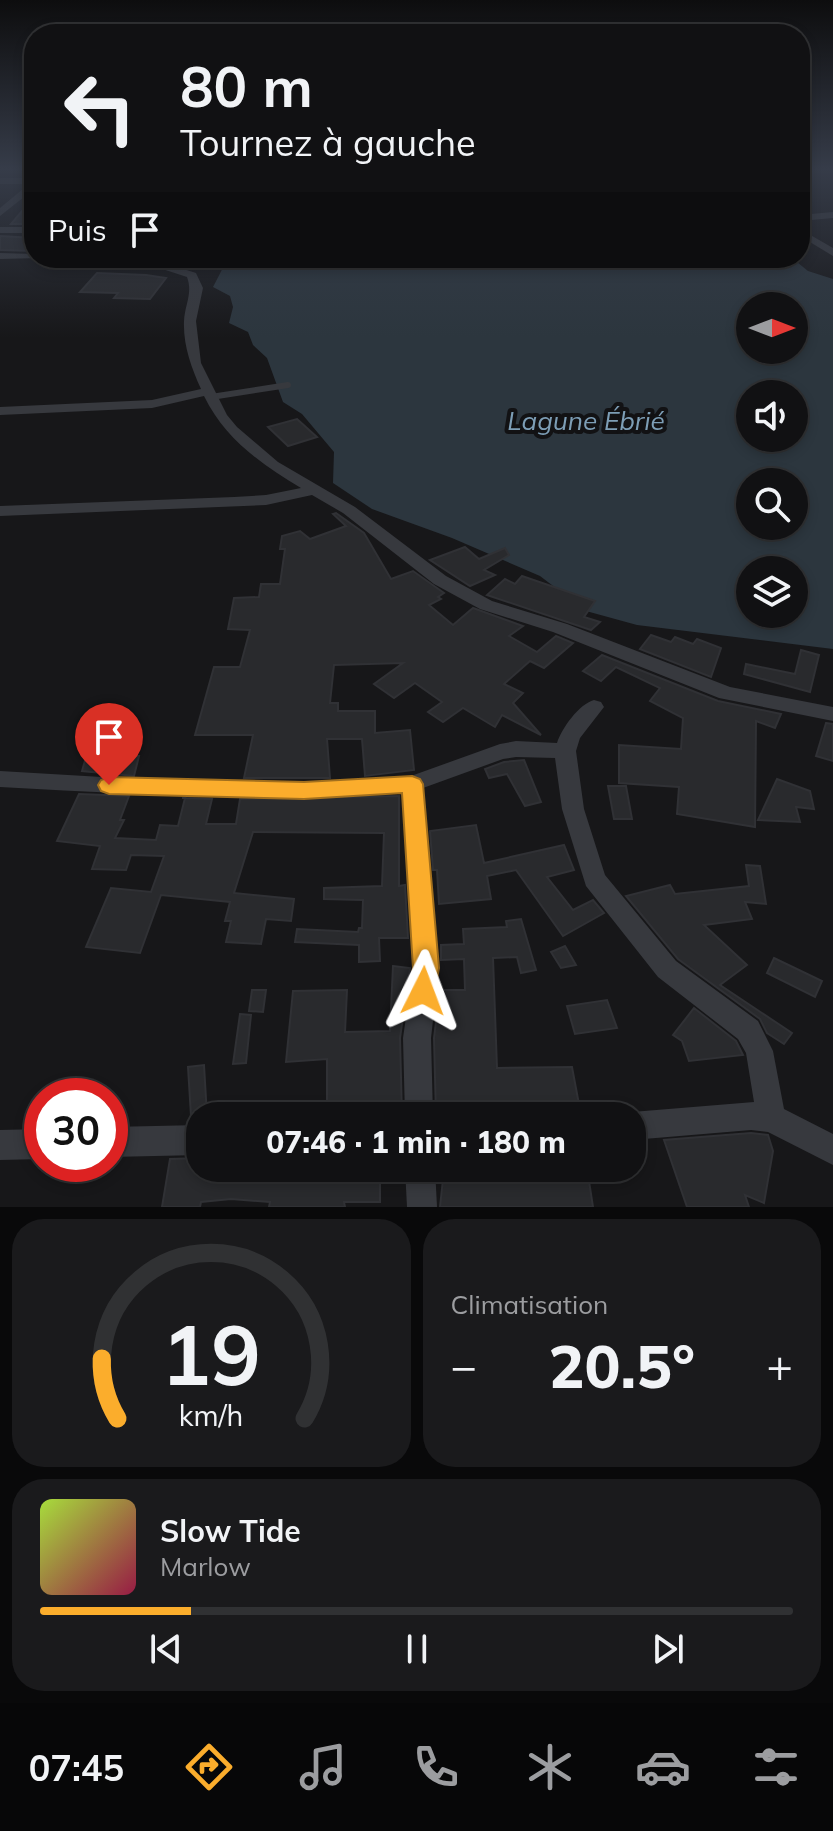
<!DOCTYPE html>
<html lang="fr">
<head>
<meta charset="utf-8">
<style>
  :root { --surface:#111113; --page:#1a1a1c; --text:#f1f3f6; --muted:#9c9da0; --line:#303133; --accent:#fbad2c }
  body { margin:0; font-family:Mulish,sans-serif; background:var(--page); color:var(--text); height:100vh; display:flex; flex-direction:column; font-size:30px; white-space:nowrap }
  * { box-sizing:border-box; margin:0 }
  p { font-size:26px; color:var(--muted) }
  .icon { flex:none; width:44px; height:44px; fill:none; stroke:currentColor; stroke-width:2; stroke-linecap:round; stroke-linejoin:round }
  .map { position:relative; height:1207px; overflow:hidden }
  .side { display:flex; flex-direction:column; gap:12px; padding:12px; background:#09090a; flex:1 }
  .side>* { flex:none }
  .hud { position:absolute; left:24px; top:24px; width:786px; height:244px; border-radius:32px; box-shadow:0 4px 12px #0003,0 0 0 2px var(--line); background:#111113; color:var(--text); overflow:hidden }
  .needle { width:52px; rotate:90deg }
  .buttons { position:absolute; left:736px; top:292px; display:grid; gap:16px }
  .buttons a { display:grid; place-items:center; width:72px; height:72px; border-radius:50%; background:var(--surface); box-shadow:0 4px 12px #0003,0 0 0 2px var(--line); font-size:40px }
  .speed { position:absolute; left:24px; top:1078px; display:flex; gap:16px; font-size:40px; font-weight:700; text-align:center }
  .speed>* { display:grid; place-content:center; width:104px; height:104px; border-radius:50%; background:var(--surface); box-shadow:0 4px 12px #0003,0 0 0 2px var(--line); line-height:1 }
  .speed .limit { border:12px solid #d22; background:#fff; color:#111 }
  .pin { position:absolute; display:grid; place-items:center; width:68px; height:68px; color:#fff; margin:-82px -34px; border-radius:50% 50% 50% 0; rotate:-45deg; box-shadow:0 0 8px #0007 }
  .pin .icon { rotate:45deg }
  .me { position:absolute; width:88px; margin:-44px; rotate:3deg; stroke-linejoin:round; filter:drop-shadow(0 0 6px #0008) }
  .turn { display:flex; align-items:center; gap:28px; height:168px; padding:0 24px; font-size:36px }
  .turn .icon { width:104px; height:104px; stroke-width:2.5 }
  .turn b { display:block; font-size:56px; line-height:68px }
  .then { display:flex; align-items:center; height:76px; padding:0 24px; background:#0003; gap:16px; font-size:30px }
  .big { font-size:60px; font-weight:800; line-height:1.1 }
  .side .card { flex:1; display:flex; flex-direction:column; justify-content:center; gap:12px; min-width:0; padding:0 28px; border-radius:32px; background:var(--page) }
  .side .dial { align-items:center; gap:0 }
  .dial svg { height:208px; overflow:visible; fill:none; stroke:var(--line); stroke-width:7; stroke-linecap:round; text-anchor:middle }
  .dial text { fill:var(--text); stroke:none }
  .song { display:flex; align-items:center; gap:24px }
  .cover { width:96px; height:96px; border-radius:12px; background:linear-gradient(135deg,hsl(80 70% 55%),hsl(340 70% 35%)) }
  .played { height:8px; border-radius:4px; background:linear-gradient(90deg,var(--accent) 20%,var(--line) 20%) }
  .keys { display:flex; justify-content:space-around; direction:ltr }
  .heat { display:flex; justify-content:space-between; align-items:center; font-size:44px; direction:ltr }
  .side .tiles { flex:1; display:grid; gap:12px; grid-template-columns:1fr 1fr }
  .card:last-child { grid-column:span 2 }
  .trip { position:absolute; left:186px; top:1102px; width:460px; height:80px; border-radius:32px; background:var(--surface); box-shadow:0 4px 12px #0003,0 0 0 2px var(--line); font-weight:800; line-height:80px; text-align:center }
  .tabs { display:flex; height:128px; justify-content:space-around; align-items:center; background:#070708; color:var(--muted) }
  .tabs .icon { width:56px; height:56px }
  .tabs .current { color:var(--accent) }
  .tabs b { font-size:36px; color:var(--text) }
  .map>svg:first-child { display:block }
  .water { fill:#2c363e; fill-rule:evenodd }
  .building { fill:#292a2d; stroke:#303135; stroke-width:2 }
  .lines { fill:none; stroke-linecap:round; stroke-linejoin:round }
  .lane { stroke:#37393e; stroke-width:6 }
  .street { fill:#37393e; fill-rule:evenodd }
  .route { fill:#fbad2c; stroke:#a3701d; stroke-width:2 }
  .labels { text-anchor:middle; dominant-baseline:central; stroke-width:8; stroke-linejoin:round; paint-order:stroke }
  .far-water-label { font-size:26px; font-style:italic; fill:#7d9eb6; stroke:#121214 }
</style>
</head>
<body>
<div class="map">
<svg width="833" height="1207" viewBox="0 0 833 1207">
  <rect width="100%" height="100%" fill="#171719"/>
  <!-- water -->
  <path class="water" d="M228 258H792L808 271 833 279V649L637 625 586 611 540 576 452 538 372 509 333 483 334 452 302 414 283 402 267 358 253 345 248 332 229 323 233 307 230 296 213 287ZM750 306H794V350H750ZM750 394H794V438H750ZM750 482H794V526H750ZM750 570H794V614H750Z"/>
  <!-- building -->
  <g class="building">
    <path d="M34 197V219L29 224H11Z"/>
    <path d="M0 236 34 238V251L0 250Z"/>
    <path d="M97 273 146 275 166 278 150 299 114 298 118 293 80 292Z"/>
    <path d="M297 419 317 437 288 446 268 427Z"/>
    <path d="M336 513 364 533 391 579 413 571 444 593 438 597 441 599 429 605 453 625 473 608 523 626 509 636 537 652 556 636 573 643 544 668 530 661 504 684 523 693 513 703 541 735 502 715 495 727 463 708 443 722 428 712 442 702 415 683 394 698 374 684 403 663 334 665 330 703H338V711H375V733L410 730 414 770 365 776 362 739H327L330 778H244L253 735H195L214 667H240L250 630 228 629 234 598 259 597 261 584H280L285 549H280L282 536 300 531 310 539 346 526 333 514Z"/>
    <path d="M465 547 479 559 505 548 509 555 484 570 495 575 470 586 430 560Z"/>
    <path d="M522 576 595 601 584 617 600 622 591 630 487 595 505 579 515 584Z"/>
    <path d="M651 635 671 642 675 637 693 644 697 639 721 648 711 677 640 649Z"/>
    <path d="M801 650 819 655 810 692 744 674 746 664 795 674Z"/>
    <path d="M602 655 718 701 781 714 775 728 756 721 755 827 677 814 679 787 619 783V745L681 749 683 718 650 701 660 688 616 667 601 681 583 671Z"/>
    <path d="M826 723 833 724V761L816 756Z"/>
    <path d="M139 756 134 776 82 771 86 757Z"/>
    <path d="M524 760 541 802 525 806 507 774 489 778 485 769 504 762Z"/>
    <path d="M777 779 810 791 814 809 796 807 800 822 758 820Z"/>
    <path d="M608 786H626L632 819H614Z"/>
    <path d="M79 794 129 796 120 820H124L115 838 156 840 160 825 178 826 185 798H182L212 799 206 824H236L240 799 399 796V886L405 885 408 938H379L380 961 359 962V945L295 942 297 929 358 932 359 928H362L363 900 324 899V888L382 886 384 833 253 832 234 893 294 899 291 921 266 919 261 944 226 942 231 921H225L230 902 161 895 140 953 86 947 111 888 151 892 164 856 131 855 126 870 92 869 100 846 57 841Z"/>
    <path d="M476 825 484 863 564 845 574 870 547 877 573 910 593 900 604 913 563 936 516 870 487 876 491 899 439 904 437 870H433L430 831Z"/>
    <path d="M746 865 760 866 766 904 745 902 752 919 704 925 747 965 720 985 792 1033 784 1044 767 1033 760 1019 678 959 626 896 670 885 675 894 749 886Z"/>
    <path d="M521 919 536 970 521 973 517 957 493 958 497 1068 572 1067 581 1115 436 1116 434 1038 440 990H465L464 959 441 960V945L464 944 463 929 507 927 506 921Z"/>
    <path d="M565 946 576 965 561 968 551 952Z"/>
    <path d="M774 958 822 981 815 997 767 973Z"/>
    <path d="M393 966 410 968 400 1038 402 1116H327V1059L286 1062 293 991 347 990 345 1032 390 1031Z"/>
    <path d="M252 990H266L263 1012 249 1011Z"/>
    <path d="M607 1000 617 1028 575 1034 567 1006Z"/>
    <path d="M694 1008 736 1041 743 1055 689 1061 682 1041 673 1035Z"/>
    <path d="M240 1014 251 1015 246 1063 233 1064Z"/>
    <path d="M204 1065 207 1116H191L188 1067Z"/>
    <path d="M751 1133 768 1135 773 1151 764 1203 745 1195 749 1207H687L664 1140Z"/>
    <path d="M200 1158V1168L380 1170V1202H344L345 1207H269L270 1202 231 1199 201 1202 200 1207H162L170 1159Z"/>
    <path d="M511 1168H587L593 1207H440L444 1170 511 1171Z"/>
  </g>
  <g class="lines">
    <!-- lane -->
    <path class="lane" d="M211 397 288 385"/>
    <!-- street -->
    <g class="street">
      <path d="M0 178H34V189L0 216V208L29 184H0Z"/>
      <path d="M833 212V218L800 221V215Z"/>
      <rect x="0" y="227" width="34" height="6"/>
      <path d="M800 229 833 248V256L800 236Z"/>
      <path d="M0 253 34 254V258H39L0 259Z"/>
      <path d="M69 258H149L196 273 203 288 196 321 201 363 227 415 237 427 278 462 355 507 446 576 492 601 567 624 730 687 833 707V721L719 698 553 632 480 609 434 584 343 513 312 495 266 505 0 516V506L234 497 266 495 301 488C261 464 225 439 204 396L152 408 0 415V407L152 400 201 389C191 367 183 345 184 321 185 304 193 293 187 277L147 264 74 261Z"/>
      <path d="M594 700 601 702 604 707 580 738 576 751 584 809 605 875 676 961 758 1021 773 1051 784 1109 833 1134V1165L768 1132 751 1130 632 1140V1116H622L632 1112 754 1102 746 1053 738 1039 658 977 586 886 562 809 555 758 516 757 503 759 423 788 439 968 431 1038 433 1116H405L403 1038 413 968 402 793C267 800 134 795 0 787V771L136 779 304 782 411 776 500 744 516 741 557 743C562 728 579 704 594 700Z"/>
      <path d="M200 1125V1155L110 1157V1127Z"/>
      <path d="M42 1129V1159L0 1160V1130Z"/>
      <path d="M405 1168H435L437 1207H407Z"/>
    </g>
  </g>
  <!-- sky -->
  <linearGradient id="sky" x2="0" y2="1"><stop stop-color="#0d0d0e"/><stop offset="0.5" stop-color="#363c49"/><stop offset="1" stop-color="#363c49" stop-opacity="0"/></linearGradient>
  <rect width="833" height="338" fill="url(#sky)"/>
  <!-- route -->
  <path class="route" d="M412 776 420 779 423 784 439 968 433 1000 423 1003 414 1000 410 991 413 968 402 793 304 799 109 794 101 791 98 785 101 780 109 777 304 782Z"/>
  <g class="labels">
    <!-- far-water labels -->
    <g class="far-water-label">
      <text x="586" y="420">Lagune Ébrié</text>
    </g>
  </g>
</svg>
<div class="buttons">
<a><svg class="needle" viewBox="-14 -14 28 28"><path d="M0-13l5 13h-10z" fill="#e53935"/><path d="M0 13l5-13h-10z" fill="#9c9da0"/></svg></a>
<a><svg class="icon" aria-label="sound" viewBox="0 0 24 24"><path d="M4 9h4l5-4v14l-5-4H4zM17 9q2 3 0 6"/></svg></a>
<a><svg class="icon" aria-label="search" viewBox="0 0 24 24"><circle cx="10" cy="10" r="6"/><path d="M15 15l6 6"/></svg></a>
<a><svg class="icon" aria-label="layers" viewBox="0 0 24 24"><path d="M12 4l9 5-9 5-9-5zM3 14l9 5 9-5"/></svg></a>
</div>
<div class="speed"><div class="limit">30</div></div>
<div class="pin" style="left:109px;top:785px;background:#d93025"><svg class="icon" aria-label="arrive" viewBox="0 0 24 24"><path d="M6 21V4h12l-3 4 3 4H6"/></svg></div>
<svg class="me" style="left:423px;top:991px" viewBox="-20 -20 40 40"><path d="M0-17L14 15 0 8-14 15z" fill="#fbad2c" stroke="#fff" stroke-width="4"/></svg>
<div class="trip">07:46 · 1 min · 180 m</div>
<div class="hud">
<div class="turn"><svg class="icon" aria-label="left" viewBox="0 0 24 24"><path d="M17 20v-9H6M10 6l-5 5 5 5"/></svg><div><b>80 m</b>Tournez à gauche</div></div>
<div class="then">Puis<svg class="icon" aria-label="arrive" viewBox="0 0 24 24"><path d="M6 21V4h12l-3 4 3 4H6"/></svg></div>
</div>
</div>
<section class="side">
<div class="tiles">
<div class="card dial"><svg viewBox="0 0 100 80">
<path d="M14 69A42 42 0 1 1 86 69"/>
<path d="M14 69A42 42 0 0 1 8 46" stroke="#fbad2c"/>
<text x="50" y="56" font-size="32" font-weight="700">19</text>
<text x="50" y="72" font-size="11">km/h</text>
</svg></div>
<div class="card"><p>Climatisation</p>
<div class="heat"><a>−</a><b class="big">20.5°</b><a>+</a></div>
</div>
<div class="card">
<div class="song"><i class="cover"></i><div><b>Slow Tide</b><p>Marlow</p></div></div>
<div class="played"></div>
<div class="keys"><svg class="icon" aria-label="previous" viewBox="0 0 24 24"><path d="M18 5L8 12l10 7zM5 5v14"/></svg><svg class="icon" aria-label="pause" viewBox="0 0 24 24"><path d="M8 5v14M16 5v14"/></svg><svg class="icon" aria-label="next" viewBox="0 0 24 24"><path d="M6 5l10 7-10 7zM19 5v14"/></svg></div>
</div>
</div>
</section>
<nav class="tabs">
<b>07:45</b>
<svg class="icon current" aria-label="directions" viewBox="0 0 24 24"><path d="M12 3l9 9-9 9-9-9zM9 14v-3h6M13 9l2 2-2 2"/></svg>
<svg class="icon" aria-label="music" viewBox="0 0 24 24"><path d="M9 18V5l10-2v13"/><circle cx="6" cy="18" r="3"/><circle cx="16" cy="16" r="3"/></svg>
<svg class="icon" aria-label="phone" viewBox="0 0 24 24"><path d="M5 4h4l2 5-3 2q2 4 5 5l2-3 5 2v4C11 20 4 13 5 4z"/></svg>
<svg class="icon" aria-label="climate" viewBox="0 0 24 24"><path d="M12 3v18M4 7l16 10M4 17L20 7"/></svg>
<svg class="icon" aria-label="car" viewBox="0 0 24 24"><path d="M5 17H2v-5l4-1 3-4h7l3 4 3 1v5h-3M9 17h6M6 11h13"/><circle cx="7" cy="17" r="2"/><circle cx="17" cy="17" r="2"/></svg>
<svg class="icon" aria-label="filters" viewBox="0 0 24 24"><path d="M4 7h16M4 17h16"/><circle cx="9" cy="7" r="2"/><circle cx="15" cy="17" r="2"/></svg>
</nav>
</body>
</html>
